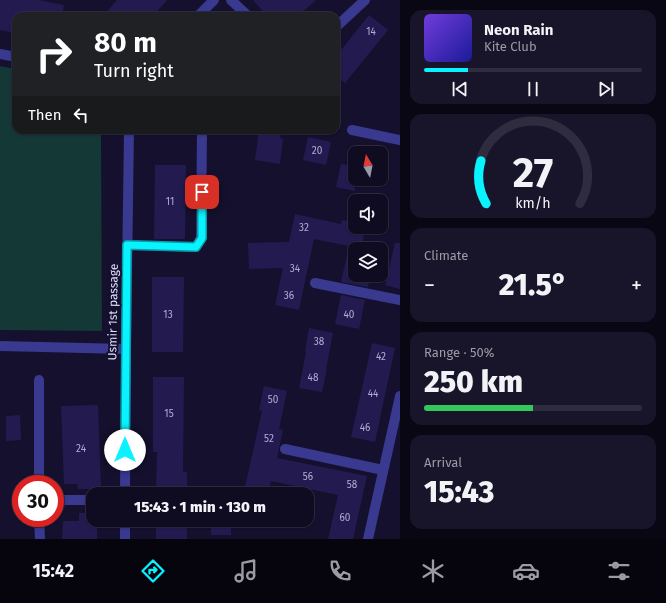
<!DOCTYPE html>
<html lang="en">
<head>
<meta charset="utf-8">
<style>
  :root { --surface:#0f0c22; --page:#18152a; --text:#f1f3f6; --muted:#9b9ba5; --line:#2f2c40; --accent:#09f2ff }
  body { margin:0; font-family:"Fira Sans",sans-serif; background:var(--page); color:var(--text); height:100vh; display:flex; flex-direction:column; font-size:15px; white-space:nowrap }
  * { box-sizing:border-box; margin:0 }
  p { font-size:13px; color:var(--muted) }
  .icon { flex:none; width:22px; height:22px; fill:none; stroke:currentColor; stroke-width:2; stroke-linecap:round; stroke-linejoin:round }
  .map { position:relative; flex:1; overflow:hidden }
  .drawer { display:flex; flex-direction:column; gap:10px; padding:10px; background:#080713; width:266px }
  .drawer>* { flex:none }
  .top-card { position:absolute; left:12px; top:12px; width:328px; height:122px; border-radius:12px; box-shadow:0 1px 3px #0004,0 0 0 1px var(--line); background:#202124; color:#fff; overflow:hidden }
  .needle { width:26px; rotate:350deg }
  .buttons { position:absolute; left:348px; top:146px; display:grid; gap:8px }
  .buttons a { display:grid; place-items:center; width:40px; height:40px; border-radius:8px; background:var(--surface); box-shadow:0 1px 3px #0004,0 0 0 1px var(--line); font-size:20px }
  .speed { position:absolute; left:12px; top:475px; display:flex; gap:8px; font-size:20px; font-weight:700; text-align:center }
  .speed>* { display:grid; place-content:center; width:52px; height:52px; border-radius:50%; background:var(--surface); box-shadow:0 1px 3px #0004,0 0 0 1px var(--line); line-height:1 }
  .speed .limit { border:6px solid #d22; background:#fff; color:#111 }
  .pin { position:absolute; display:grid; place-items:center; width:34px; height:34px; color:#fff; margin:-17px; border-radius:8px; box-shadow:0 2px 6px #0006 }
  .me { position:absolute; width:44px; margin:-22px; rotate:0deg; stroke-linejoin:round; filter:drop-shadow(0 0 3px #0008) }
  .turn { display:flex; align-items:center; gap:14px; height:84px; padding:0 16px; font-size:18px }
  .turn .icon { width:52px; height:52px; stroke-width:2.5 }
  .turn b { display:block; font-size:28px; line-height:34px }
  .then { display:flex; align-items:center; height:38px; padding:0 16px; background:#0003; gap:8px; font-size:15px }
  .big { font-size:30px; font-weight:800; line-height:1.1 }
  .drawer .tile { flex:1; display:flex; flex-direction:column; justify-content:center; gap:6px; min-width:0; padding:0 14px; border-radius:12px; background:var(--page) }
  .drawer .dial { align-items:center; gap:0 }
  .dial svg { height:104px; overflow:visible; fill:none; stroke:var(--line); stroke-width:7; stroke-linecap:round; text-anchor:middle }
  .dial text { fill:var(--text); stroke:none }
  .song { display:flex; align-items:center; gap:12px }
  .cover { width:48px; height:48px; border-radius:6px; background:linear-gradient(135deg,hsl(260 70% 55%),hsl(240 70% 35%)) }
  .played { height:4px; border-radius:2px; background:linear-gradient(90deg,var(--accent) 20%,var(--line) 20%) }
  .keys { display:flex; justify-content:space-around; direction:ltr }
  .heat { display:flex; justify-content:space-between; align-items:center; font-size:22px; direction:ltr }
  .charge { height:6px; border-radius:3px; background:linear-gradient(90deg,#34c759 50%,var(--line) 0) }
  .trip { position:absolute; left:86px; top:487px; width:228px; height:40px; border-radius:12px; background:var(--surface); box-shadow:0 1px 3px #0004,0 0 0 1px var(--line); font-weight:800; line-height:40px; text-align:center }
  .tab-bar { display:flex; height:64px; justify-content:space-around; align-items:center; background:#06050e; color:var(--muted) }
  .tab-bar .icon { width:28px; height:28px }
  .tab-bar .on { color:var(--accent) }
  .tab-bar b { font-size:18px; color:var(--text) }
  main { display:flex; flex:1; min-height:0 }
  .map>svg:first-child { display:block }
  .green { fill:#133835 }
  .building { fill:#231b50 }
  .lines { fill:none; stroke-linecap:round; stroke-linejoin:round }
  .minor { stroke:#38398f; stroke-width:10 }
  .route-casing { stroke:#069da6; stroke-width:10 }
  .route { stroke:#09f2ff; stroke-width:7 }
  .labels { text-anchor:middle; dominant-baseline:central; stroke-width:4; stroke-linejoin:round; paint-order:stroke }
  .number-label { font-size:10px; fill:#b0acd3 }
  .street-label { font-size:12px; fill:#dfddff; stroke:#14102e }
</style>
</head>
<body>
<main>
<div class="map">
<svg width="400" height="539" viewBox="0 0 400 539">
  <rect width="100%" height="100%" fill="#14102e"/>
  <!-- green -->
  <path class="green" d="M0 66 16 69V130H101L102 331 0 330Z"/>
  <!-- building -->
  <g class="building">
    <path d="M0 0H39L64 5 62 16H16V33L0 30Z"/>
    <path d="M117 0H167L153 16H103Z"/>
    <path d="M253 0H316L298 16H267Z"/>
    <path d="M369 15 388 30 345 83 336 76V45L342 49Z"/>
    <path d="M259 130H283L280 138 283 139 280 164 255 160Z"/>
    <path d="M308 137 331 142 326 165 303 160Z"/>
    <path d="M341 164 355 166V191L336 187Z"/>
    <path d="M155 165H186L185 239H154Z"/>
    <path d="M295 214 341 224 342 220 355 222V227H366L361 248 355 247V275H370L368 287 341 282 349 246 314 239 299 310 275 305 283 268 249 269 248 243 289 242Z"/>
    <path d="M395 243H400V289L385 285Z"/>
    <path d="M152 277H184L183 352H152Z"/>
    <path d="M341 295 365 300 359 329 335 324Z"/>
    <path d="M309 328 333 333 326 369H327L322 392 299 388 306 352H305Z"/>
    <path d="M372 343 395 348 375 442 351 437Z"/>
    <path d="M153 377H184L183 472H187V494H156L157 452H153Z"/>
    <path d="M264 386 287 391 279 429 283 430 277 458 367 476 353 539H328L338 495 271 481 268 494H258L244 491 262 411 259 410Z"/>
    <path d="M98 405 101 489H78L77 484H64L61 406Z"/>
    <path d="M20 415 21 440 6 441V416Z"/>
    <path d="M79 513H93V520H97V539H62L63 521H79Z"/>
    <rect x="156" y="520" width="31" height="19"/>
    <rect x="211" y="520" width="20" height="15"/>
  </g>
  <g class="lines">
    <!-- minor -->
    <g class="minor">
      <path d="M231 0 248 16"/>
      <path d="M198 16 214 0"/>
      <path d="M336 27 365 0"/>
      <path d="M0 54 16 57"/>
      <path d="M352 130 400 140"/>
      <path d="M127 245 196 247 201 238 202 130"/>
      <path d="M315 283 400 300"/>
      <path d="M0 346 126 349"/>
      <path d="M285 449 383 470"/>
      <path d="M39 484V380"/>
      <path d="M125 494 126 349 129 130"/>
      <path d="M55 500H93"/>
      <path d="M39 518 40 539"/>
      <path d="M125 539V520"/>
      <path d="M368 539 400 396"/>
    </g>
  </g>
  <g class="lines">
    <defs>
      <path id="route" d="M125 450 127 245 196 247 202 238V192"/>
    </defs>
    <!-- route casing -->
    <use href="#route" class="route-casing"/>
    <!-- route -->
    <use href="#route" class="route"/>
  </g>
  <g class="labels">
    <!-- number labels -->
    <g class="number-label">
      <text x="371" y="32">14</text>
      <text x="317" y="151">20</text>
      <text x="170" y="202">11</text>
      <text x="304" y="228">32</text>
      <text x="295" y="269">34</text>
      <text x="289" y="296">36</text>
      <text x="168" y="315">13</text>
      <text x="349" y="315">40</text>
      <text x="319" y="342">38</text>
      <text x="381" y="357">42</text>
      <text x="313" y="378">48</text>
      <text x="373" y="394">44</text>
      <text x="273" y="400">50</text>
      <text x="169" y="414">15</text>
      <text x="365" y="428">46</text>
      <text x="269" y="439">52</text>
      <text x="81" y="449">24</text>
      <text x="308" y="477">56</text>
      <text x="352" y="485">58</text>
      <text x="345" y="518">60</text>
    </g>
    <!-- street labels -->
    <g class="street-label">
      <text transform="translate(113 312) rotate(-89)">Usmir 1st passage</text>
    </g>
  </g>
</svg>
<div class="buttons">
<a><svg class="needle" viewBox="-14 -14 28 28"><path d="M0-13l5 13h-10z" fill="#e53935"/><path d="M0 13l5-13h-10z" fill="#9b9ba5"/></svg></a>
<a><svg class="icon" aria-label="sound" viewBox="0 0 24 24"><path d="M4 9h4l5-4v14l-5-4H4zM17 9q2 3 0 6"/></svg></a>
<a><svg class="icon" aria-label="layers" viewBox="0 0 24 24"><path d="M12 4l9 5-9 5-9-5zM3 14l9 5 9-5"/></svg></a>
</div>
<div class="speed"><div class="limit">30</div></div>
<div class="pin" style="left:202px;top:192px;background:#d93025"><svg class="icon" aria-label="arrive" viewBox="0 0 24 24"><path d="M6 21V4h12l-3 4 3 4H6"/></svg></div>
<svg class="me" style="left:125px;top:450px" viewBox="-20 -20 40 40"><circle r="19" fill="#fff"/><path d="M0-13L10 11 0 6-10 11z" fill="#09f2ff"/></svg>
<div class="trip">15:43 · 1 min · 130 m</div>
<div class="top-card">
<div class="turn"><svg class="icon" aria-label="right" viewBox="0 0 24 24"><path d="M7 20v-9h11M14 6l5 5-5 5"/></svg><div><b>80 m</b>Turn right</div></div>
<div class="then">Then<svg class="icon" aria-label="left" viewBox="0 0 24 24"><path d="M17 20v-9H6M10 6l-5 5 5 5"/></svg></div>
</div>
</div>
<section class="drawer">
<div class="tile">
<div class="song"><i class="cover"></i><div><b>Neon Rain</b><p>Kite Club</p></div></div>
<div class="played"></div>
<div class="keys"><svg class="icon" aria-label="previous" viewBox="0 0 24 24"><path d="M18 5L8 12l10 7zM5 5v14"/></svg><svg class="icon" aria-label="pause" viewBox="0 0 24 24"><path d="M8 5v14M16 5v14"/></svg><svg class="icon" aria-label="next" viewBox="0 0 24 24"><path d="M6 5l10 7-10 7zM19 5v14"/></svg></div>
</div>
<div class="tile dial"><svg viewBox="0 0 100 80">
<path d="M14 69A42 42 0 1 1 86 69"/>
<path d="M14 69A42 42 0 0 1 10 36" stroke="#09f2ff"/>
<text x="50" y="56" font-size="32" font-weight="700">27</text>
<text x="50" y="72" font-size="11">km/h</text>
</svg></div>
<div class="tile"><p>Climate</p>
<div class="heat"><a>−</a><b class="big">21.5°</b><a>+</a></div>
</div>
<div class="tile"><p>Range · 50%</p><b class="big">250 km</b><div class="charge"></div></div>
<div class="tile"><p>Arrival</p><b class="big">15:43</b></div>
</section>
</main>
<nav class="tab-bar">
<b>15:42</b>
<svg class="icon on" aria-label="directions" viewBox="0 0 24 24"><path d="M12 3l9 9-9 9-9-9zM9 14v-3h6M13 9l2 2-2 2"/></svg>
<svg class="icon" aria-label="music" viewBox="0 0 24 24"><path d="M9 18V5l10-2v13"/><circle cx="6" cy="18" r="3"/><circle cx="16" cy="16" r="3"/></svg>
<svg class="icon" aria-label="phone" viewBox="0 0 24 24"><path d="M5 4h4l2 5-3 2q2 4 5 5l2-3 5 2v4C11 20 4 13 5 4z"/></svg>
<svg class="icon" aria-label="climate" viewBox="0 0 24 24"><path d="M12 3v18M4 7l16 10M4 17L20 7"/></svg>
<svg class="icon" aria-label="car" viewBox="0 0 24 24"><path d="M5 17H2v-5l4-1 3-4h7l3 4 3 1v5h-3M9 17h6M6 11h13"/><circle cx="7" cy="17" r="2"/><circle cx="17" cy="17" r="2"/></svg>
<svg class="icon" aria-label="filters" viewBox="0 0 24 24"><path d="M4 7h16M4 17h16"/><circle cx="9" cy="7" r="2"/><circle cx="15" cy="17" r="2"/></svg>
</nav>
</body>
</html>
